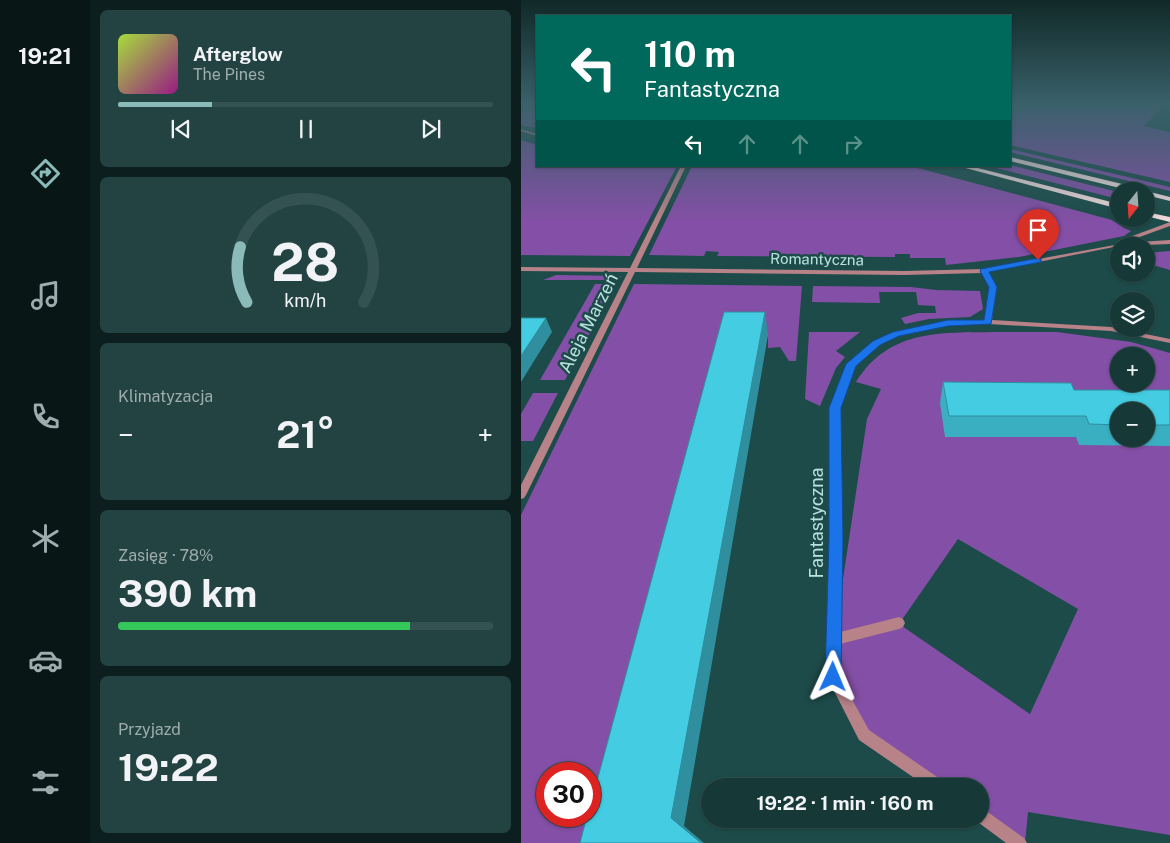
<!DOCTYPE html>
<html lang="pl">
<head>
<meta charset="utf-8">
<style>
  :root { --surface:#163837; --page:#234342; --text:#f1f3f6; --muted:#9eacad; --line:#355252; --accent:#8bbbb9 }
  body { margin:0; font-family:"Public Sans",sans-serif; background:var(--page); color:var(--text); height:100vh; display:flex; flex-direction:column; font-size:19px; white-space:nowrap }
  * { box-sizing:border-box; margin:0 }
  p { font-size:16px; color:var(--muted) }
  .icon { flex:none; width:28px; height:28px; fill:none; stroke:currentColor; stroke-width:2; stroke-linecap:round; stroke-linejoin:round }
  .map { position:relative; flex:1; overflow:hidden }
  .details { display:flex; flex-direction:column; gap:10px; padding:10px; background:#0c1f1e; width:431px }
  .details>* { flex:none }
  .guide { position:absolute; left:15px; top:15px; width:475px; height:152px; border-radius:0px; box-shadow:0 1px 4px #0004,0 0 0 1px var(--line); background:#00695c; color:#fff; overflow:hidden }
  .needle { width:32px; rotate:197deg }
  .fabs { position:absolute; left:589px; top:182px; display:grid; gap:10px }
  .fabs a { display:grid; place-items:center; width:45px; height:45px; border-radius:50%; background:var(--surface); box-shadow:0 1px 4px #0004,0 0 0 1px var(--line); font-size:25px }
  .speed { position:absolute; left:15px; top:762px; display:flex; gap:10px; font-size:25px; font-weight:700; text-align:center }
  .speed>* { display:grid; place-content:center; width:65px; height:65px; border-radius:50%; background:var(--surface); box-shadow:0 1px 4px #0004,0 0 0 1px var(--line); line-height:1 }
  .speed .limit { border:8px solid #d22; background:#fff; color:#111 }
  .pin { position:absolute; display:grid; place-items:center; width:42px; height:42px; color:#fff; margin:-51px -21px; border-radius:50% 50% 50% 0; rotate:-45deg; box-shadow:0 0 5px #0007 }
  .pin .icon { rotate:45deg }
  .me { position:absolute; width:55px; margin:-28px; rotate:1deg; stroke-linejoin:round; filter:drop-shadow(0 0 4px #0008) }
  .turn { display:flex; align-items:center; gap:18px; height:105px; padding:0 25px; font-size:22px }
  .turn .icon { width:65px; height:65px; stroke-width:2.5 }
  .turn b { display:block; font-size:35px; line-height:42px }
  .lanes { display:flex; align-items:center; height:48px; padding:0 25px; background:#0003; justify-content:center; gap:25px; direction:ltr }
  .lanes .off { opacity:.35 }
  .big { font-size:38px; font-weight:700; line-height:1.1 }
  .details .tile { flex:1; display:flex; flex-direction:column; justify-content:center; gap:8px; min-width:0; padding:0 18px; border-radius:8px; background:var(--page) }
  .details .dial { align-items:center; gap:0 }
  .dial svg { height:130px; overflow:visible; fill:none; stroke:var(--line); stroke-width:7; stroke-linecap:round; text-anchor:middle }
  .dial text { fill:var(--text); stroke:none }
  .song { display:flex; align-items:center; gap:15px }
  .cover { width:60px; height:60px; border-radius:8px; background:linear-gradient(135deg,hsl(80 70% 55%),hsl(310 70% 35%)) }
  .played { height:5px; border-radius:2px; background:linear-gradient(90deg,var(--accent) 25%,var(--line) 25%) }
  .keys { display:flex; justify-content:space-around; direction:ltr }
  .heat { display:flex; justify-content:space-between; align-items:center; font-size:28px; direction:ltr }
  .charge { height:8px; border-radius:4px; background:linear-gradient(90deg,#34c759 78%,var(--line) 0) }
  .trip { position:absolute; left:180px; top:778px; width:288px; height:50px; border-radius:25px; background:var(--surface); box-shadow:0 1px 4px #0004,0 0 0 1px var(--line); font-weight:700; line-height:50px; text-align:center }
  main { display:flex; flex:1; min-height:0 }
  .tabs { display:flex; flex-direction:column; width:90px; justify-content:space-around; align-items:center; background:#091616; color:var(--muted) }
  .tabs .icon { width:35px; height:35px }
  .tabs .on { color:var(--accent) }
  .tabs b { font-size:22px; color:var(--text) }
  .map>svg:first-child { display:block }
  .green { fill:#844fa6; fill-rule:evenodd }
  .lines { fill:none; stroke-linecap:round; stroke-linejoin:round }
  .minor { fill:#b78288; fill-rule:evenodd }
  .major { fill:#f1dadc; fill-rule:evenodd }
  .wall { fill:#3aafc2; fill-rule:evenodd }
  .shaded-wall { fill:#2f8f9e }
  .building { fill:#43cce2; stroke:#2f8f9e }
  .route { fill:#1a73e8; stroke:#114b97 }
  .labels { text-anchor:middle; dominant-baseline:central; stroke-width:5; stroke-linejoin:round; paint-order:stroke }
  .far-street-label { font-size:15px; fill:#b9e1de; stroke:#1d4b49 }
  .street-label { font-size:18px; fill:#b9e1de; stroke:#1d4b49 }
</style>
</head>
<body>
<main>
<nav class="tabs">
<b>19:21</b>
<svg class="icon on" aria-label="directions" viewBox="0 0 24 24"><path d="M12 3l9 9-9 9-9-9zM9 14v-3h6M13 9l2 2-2 2"/></svg>
<svg class="icon" aria-label="music" viewBox="0 0 24 24"><path d="M9 18V5l10-2v13"/><circle cx="6" cy="18" r="3"/><circle cx="16" cy="16" r="3"/></svg>
<svg class="icon" aria-label="phone" viewBox="0 0 24 24"><path d="M5 4h4l2 5-3 2q2 4 5 5l2-3 5 2v4C11 20 4 13 5 4z"/></svg>
<svg class="icon" aria-label="climate" viewBox="0 0 24 24"><path d="M12 3v18M4 7l16 10M4 17L20 7"/></svg>
<svg class="icon" aria-label="car" viewBox="0 0 24 24"><path d="M5 17H2v-5l4-1 3-4h7l3 4 3 1v5h-3M9 17h6M6 11h13"/><circle cx="7" cy="17" r="2"/><circle cx="17" cy="17" r="2"/></svg>
<svg class="icon" aria-label="filters" viewBox="0 0 24 24"><path d="M4 7h16M4 17h16"/><circle cx="9" cy="7" r="2"/><circle cx="15" cy="17" r="2"/></svg>
</nav>
<section class="details">
<div class="tile">
<div class="song"><i class="cover"></i><div><b>Afterglow</b><p>The Pines</p></div></div>
<div class="played"></div>
<div class="keys"><svg class="icon" aria-label="previous" viewBox="0 0 24 24"><path d="M18 5L8 12l10 7zM5 5v14"/></svg><svg class="icon" aria-label="pause" viewBox="0 0 24 24"><path d="M8 5v14M16 5v14"/></svg><svg class="icon" aria-label="next" viewBox="0 0 24 24"><path d="M6 5l10 7-10 7zM19 5v14"/></svg></div>
</div>
<div class="tile dial"><svg viewBox="0 0 100 80">
<path d="M14 69A42 42 0 1 1 86 69"/>
<path d="M14 69A42 42 0 0 1 10 35" stroke="#8bbbb9"/>
<text x="50" y="56" font-size="32" font-weight="700">28</text>
<text x="50" y="72" font-size="11">km/h</text>
</svg></div>
<div class="tile"><p>Klimatyzacja</p>
<div class="heat"><a>−</a><b class="big">21°</b><a>+</a></div>
</div>
<div class="tile"><p>Zasięg · 78%</p><b class="big">390 km</b><div class="charge"></div></div>
<div class="tile"><p>Przyjazd</p><b class="big">19:22</b></div>
</section>
<div class="map">
<svg width="649" height="843" viewBox="0 0 649 843">
  <rect width="100%" height="100%" fill="#1d4b49"/>
  <!-- green -->
  <g class="green">
    <path d="M0 104H16V128L0 125V111L4 109 0 108 3 106Z"/>
    <path d="M489 104H644L623 126 649 132V182L489 145Z"/>
    <path d="M0 140 16 145V166H156L109 256 0 255Z"/>
    <path d="M489 149 649 187V191L489 152Z"/>
    <path d="M489 165 597 192V199L467 166Z"/>
    <path d="M171 166H389L591 220 603 228 610 231 603 236 498 257 425 265 424 258H389V254H374V257L196 256 198 252 185 251 183 256 128 255Z"/>
    <path d="M649 251V270L625 263V253Z"/>
    <path d="M35 275 100 276 98 280H22Z"/>
    <path d="M74 284H95L44 380H19Z"/>
    <path d="M113 284 281 286 275 361H268L259 347 247 348V335L81 843H0V515ZM26 774H69V816H26Z"/>
    <path d="M292 286 390 287 415 290 459 291 462 309 449 317 408 319 384 324 380 318 397 313H415L414 306 397 305 395 292H358L359 303 291 302Z"/>
    <path d="M288 332H339L315 351 324 357 315 368 299 406 284 399Z"/>
    <path d="M481 332H536L610 342 649 353V835L507 812 504 843H498L459 815V786H417L343 735 312 677 313 639 346 419 360 389 335 382C369 327 424 333 481 332ZM598 356H625V384H598ZM598 411H625V439H598ZM437 539 557 609 509 714 378 624Z"/>
    <path d="M12 393H37L12 441H0V414Z"/>
  </g>
  <g class="lines">
    <!-- minor -->
    <g class="minor">
      <path d="M0 129 16 134V136L0 131Z"/>
      <path d="M160 166H165L116 268 383 271 463 269 599 244 597 242 598 241 649 222V226L602 243 649 240V244L598 246 467 272 475 287 471 320 590 327 649 339V343L590 331 467 324 427 325 377 336 359 345 334 366 318 408 320 539 319 632 378 617 382 619 384 623 382 627 378 629 319 644 318 676 348 730 422 781 424 786H405L338 740 306 677 310 539V408L327 363 353 341 372 332 427 321 464 320 469 287 461 273 383 275 114 272 5 495 3 498 0 499V485L107 272 0 271V267L109 268Z"/>
      <path d="M459 808 464 810 503 838 506 843H485L454 820 453 819H459Z"/>
    </g>
    <!-- major -->
    <g class="major">
      <path d="M489 157 622 189 623 191H611L489 161Z"/>
      <path d="M437 166H449L598 204V209Z"/>
      <path d="M623 191H625L649 197V201L625 195V191Z"/>
      <path d="M625 212 649 217V222L625 216Z"/>
    </g>
  </g>
  <!-- wall -->
  <path class="wall" d="M422 382 553 390H649V446L558 445 555 437H424L419 403ZM598 411H625V439H598Z"/>
  <!-- shaded-wall -->
  <g class="shaded-wall">
    <path d="M244 312 247 335 163 826 183 843H180L150 818Z"/>
    <path d="M25 318 31 332 0 382V356Z"/>
  </g>
  <!-- building -->
  <g class="building">
    <path d="M203 312H244L150 818 180 843H59L66 816H69V807Z"/>
    <path d="M0 318H25L0 356Z"/>
    <path d="M422 382 550 383 553 390H649V425H625V411H598V425L568 424 565 416H428Z"/>
  </g>
  <!-- sky -->
  <linearGradient id="sky" x2="0" y2="1"><stop stop-color="#102928"/><stop offset="0.47" stop-color="#3a616a"/><stop offset="1" stop-color="#3a616a" stop-opacity="0"/></linearGradient>
  <rect width="649" height="222" fill="url(#sky)"/>
  <!-- route -->
  <path class="route" d="M517 258H520V262L468 272 476 287 470 324 427 326 378 336 359 345 335 366 320 408 322 539 320 677 318 683 312 685 306 683 304 677 308 539V408L325 364 352 341 372 332 427 320H463L468 287 459 271 460 269Z"/>
  <g class="labels">
    <!-- far-street labels -->
    <g class="far-street-label">
      <text transform="translate(296 259) rotate(1)">Romantyczna</text>
    </g>
    <!-- street labels -->
    <g class="street-label">
      <text transform="translate(67 323) rotate(-63)">Aleja Marzeń</text>
      <text transform="translate(295 523) rotate(-90)">Fantastyczna</text>
    </g>
  </g>
</svg>
<div class="fabs">
<a><svg class="needle" viewBox="-14 -14 28 28"><path d="M0-13l5 13h-10z" fill="#e53935"/><path d="M0 13l5-13h-10z" fill="#9eacad"/></svg></a>
<a><svg class="icon" aria-label="sound" viewBox="0 0 24 24"><path d="M4 9h4l5-4v14l-5-4H4zM17 9q2 3 0 6"/></svg></a>
<a><svg class="icon" aria-label="layers" viewBox="0 0 24 24"><path d="M12 4l9 5-9 5-9-5zM3 14l9 5 9-5"/></svg></a>
<a>+</a>
<a>−</a>
</div>
<div class="speed"><div class="limit">30</div></div>
<div class="pin" style="left:517px;top:260px;background:#d93025"><svg class="icon" aria-label="arrive" viewBox="0 0 24 24"><path d="M6 21V4h12l-3 4 3 4H6"/></svg></div>
<svg class="me" style="left:312px;top:677px" viewBox="-20 -20 40 40"><path d="M0-17L14 15 0 8-14 15z" fill="#1a73e8" stroke="#fff" stroke-width="4"/></svg>
<div class="trip">19:22 · 1 min · 160 m</div>
<div class="guide">
<div class="turn"><svg class="icon" aria-label="left" viewBox="0 0 24 24"><path d="M17 20v-9H6M10 6l-5 5 5 5"/></svg><div><b>110 m</b>Fantastyczna</div></div>
<div class="lanes"><svg class="icon" aria-label="left" viewBox="0 0 24 24"><path d="M17 20v-9H6M10 6l-5 5 5 5"/></svg><svg class="icon off" aria-label="ahead" viewBox="0 0 24 24"><path d="M12 20V5M6 11l6-6 6 6"/></svg><svg class="icon off" aria-label="ahead" viewBox="0 0 24 24"><path d="M12 20V5M6 11l6-6 6 6"/></svg><svg class="icon off" aria-label="right" viewBox="0 0 24 24"><path d="M7 20v-9h11M14 6l5 5-5 5"/></svg></div>
</div>
</div>
</main>
</body>
</html>
